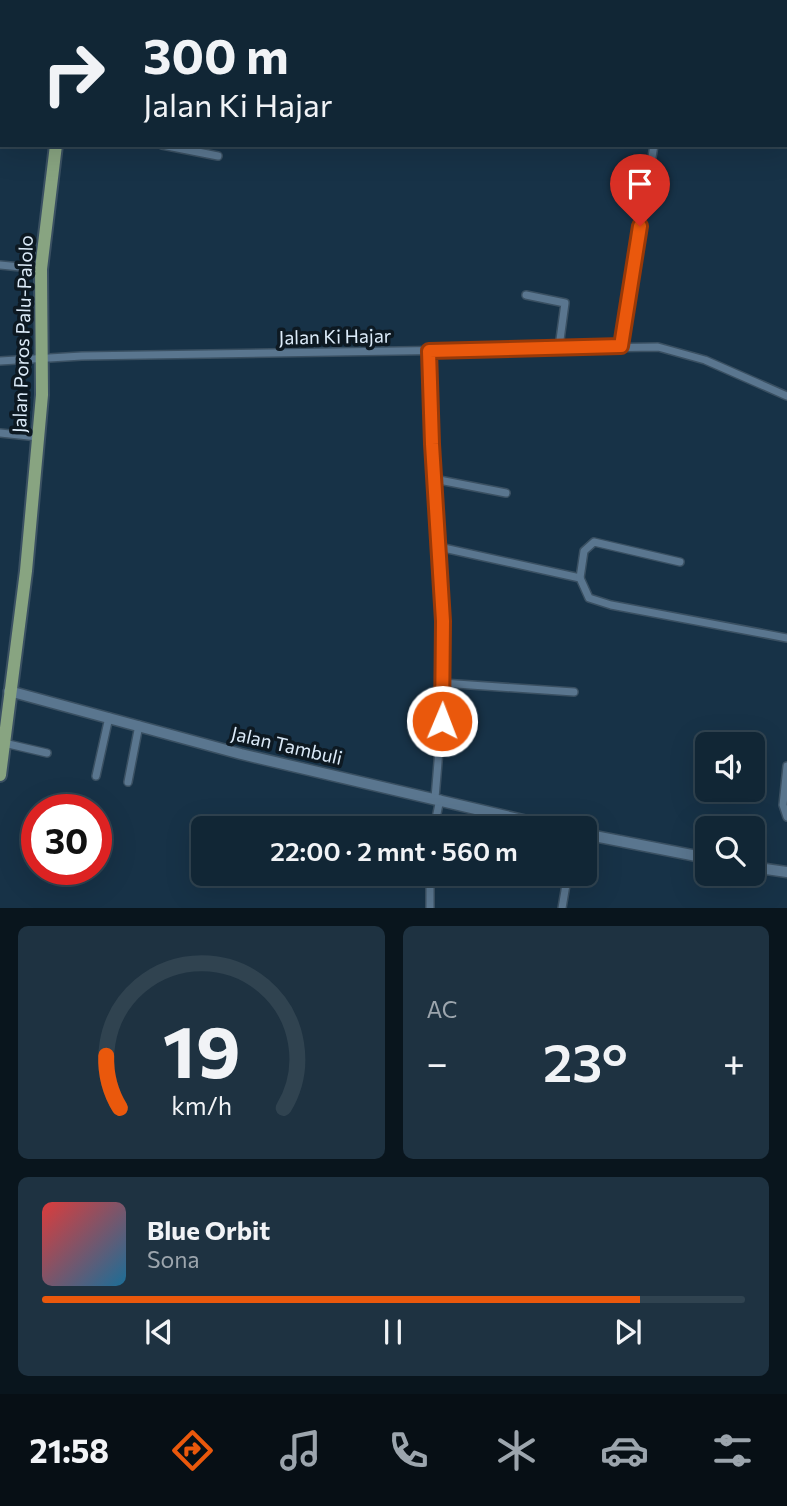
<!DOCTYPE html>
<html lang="id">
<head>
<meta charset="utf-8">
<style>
  :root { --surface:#112635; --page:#1e3241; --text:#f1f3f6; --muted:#9ca5ad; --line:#304350; --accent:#ea580c }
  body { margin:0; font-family:Commissioner,sans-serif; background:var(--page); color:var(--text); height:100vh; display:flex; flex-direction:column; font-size:26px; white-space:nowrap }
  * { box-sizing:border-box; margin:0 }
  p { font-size:23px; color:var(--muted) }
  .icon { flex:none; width:38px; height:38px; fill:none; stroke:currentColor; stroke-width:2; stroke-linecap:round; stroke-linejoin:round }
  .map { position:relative; height:908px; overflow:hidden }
  .panel { display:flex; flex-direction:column; gap:18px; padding:18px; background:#09151d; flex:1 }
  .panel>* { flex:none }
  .banner { position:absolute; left:0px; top:0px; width:788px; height:147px; box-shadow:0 7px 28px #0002,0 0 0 2px var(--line); background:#112635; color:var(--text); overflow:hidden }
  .buttons { position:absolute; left:695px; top:732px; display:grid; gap:14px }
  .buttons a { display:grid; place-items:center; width:70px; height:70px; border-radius:10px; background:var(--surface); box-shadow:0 7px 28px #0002,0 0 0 2px var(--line); font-size:35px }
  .speed { position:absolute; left:21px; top:794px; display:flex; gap:14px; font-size:35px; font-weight:700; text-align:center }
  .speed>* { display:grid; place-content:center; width:91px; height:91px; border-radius:50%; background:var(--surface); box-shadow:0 7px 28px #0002,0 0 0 2px var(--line); line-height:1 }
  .speed .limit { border:10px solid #d22; background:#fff; color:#111 }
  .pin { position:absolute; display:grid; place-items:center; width:60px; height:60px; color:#fff; margin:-72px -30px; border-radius:50% 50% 50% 0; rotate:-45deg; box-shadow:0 0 7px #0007 }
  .pin .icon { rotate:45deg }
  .me { position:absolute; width:77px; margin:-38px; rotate:1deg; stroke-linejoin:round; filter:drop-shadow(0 0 5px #0008) }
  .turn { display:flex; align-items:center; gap:24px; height:147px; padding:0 28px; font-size:32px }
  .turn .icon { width:91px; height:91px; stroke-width:2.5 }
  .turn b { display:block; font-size:49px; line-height:60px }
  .big { font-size:52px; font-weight:600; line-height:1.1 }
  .panel .tile { flex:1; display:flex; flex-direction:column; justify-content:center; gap:10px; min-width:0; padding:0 24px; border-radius:10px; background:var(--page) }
  .panel .dial { align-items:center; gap:0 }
  .dial svg { height:182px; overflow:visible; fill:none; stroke:var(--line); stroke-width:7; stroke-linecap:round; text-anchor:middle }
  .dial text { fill:var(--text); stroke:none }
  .song { display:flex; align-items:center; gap:21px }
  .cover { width:84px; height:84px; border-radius:10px; background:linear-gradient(135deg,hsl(0 70% 55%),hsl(200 70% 35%)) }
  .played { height:7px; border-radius:4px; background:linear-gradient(90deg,var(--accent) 85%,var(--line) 85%) }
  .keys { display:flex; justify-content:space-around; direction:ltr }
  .heat { display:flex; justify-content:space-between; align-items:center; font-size:38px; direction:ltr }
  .panel .tiles { flex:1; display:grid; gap:18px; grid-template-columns:1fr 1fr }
  .tile:last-child { grid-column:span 2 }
  .trip { position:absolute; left:191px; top:816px; width:406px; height:70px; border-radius:10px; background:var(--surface); box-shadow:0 7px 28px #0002,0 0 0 2px var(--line); font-weight:600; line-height:70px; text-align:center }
  .tab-bar { display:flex; height:112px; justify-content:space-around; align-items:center; background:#070f15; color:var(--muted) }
  .tab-bar .icon { width:49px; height:49px }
  .tab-bar .current { color:var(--accent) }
  .tab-bar b { font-size:32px; color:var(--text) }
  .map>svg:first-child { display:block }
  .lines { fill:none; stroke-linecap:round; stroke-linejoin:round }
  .minor-casing { stroke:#3a5062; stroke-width:10 }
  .tertiary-casing { stroke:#3a5062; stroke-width:13 }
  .primary-casing { stroke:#3a5062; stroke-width:16 }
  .minor { stroke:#5a768f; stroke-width:7 }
  .tertiary { stroke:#5a768f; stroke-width:10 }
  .primary { stroke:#88a481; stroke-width:12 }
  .route-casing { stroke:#983908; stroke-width:18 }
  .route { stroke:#ea580c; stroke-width:12 }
  .labels { text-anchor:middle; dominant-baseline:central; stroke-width:7; stroke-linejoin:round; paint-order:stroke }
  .street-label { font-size:19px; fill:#dcebf9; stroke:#0d1922 }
</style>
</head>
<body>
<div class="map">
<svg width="787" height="908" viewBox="0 0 787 908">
  <rect width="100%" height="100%" fill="#173247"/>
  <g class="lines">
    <defs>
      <g id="minor">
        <path d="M695 0 705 2"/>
        <path d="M9 2V0"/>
        <path d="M263 2V0"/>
        <path d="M662 2V0"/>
        <path d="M786 15H787"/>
        <path d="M0 30H2"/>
        <path d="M162 145 218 156"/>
        <path d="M0 265 41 269"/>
        <path d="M526 295 565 303 559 347"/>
        <path d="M621 346 654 145"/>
        <path d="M429 351C432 442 441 532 443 622 445 681 440 740 435 798"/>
        <path d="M0 361 82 356 658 347 705 360 787 396"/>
        <path d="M0 433 38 437"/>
        <path d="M434 479 506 493"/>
        <path d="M439 547 580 578 589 598 611 605 787 638"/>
        <path d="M580 578 584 551 594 542 680 562"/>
        <path d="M442 683 574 692"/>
        <path d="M4 743 47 753"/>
        <path d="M787 766 783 805 787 817"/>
        <path d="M96 776 109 717"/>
        <path d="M128 782 139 725"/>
        <path d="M434 828 440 799"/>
        <path d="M430 908V873"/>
        <path d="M562 908 568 873"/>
      </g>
      <g id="tertiary">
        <path d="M9 691 241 754 557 828"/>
        <path d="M584 834 707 858"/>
        <path d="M752 867 787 872"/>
      </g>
      <g id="primary">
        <path d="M72 2V0"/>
        <path d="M0 775 26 571 42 395 41 269 56 145"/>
      </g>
    </defs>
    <!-- minor casing -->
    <use href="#minor" class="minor-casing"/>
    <!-- tertiary casing -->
    <use href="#tertiary" class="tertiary-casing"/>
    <!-- primary casing -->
    <use href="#primary" class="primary-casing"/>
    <!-- minor -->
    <use href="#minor" class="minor"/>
    <!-- tertiary -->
    <use href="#tertiary" class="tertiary"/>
    <!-- primary -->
    <use href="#primary" class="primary"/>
  </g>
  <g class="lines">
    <defs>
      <path id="route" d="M442 721 443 621 432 444 429 351 621 346 640 226"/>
    </defs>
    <!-- route casing -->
    <use href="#route" class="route-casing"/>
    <!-- route -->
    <use href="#route" class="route"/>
  </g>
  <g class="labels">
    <!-- street labels -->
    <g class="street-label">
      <text transform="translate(22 334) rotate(-88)">Jalan Poros Palu-Palolo</text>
      <text transform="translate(335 336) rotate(-1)">Jalan Ki Hajar</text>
      <text transform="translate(287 745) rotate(13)">Jalan Tambuli</text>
    </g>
  </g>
</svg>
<div class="buttons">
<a><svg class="icon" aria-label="sound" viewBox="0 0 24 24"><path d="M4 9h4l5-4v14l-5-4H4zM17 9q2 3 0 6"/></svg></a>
<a><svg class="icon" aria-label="search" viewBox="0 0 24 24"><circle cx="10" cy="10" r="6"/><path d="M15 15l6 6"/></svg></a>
</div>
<div class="speed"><div class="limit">30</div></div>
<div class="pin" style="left:640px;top:226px;background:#d93025"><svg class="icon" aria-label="arrive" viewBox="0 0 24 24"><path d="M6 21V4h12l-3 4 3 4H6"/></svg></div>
<svg class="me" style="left:442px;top:721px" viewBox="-20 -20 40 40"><circle r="17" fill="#ea580c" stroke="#fff" stroke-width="3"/><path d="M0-11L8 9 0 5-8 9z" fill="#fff"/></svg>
<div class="trip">22:00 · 2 mnt · 560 m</div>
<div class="banner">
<div class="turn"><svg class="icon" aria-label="right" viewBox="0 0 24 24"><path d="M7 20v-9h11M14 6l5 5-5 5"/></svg><div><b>300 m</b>Jalan Ki Hajar</div></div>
</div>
</div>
<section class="panel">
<div class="tiles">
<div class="tile dial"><svg viewBox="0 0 100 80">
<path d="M14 69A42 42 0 1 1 86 69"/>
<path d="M14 69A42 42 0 0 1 8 46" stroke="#ea580c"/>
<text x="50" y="56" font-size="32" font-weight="700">19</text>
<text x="50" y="72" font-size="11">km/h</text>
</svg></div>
<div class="tile"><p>AC</p>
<div class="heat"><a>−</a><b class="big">23°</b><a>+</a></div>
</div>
<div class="tile">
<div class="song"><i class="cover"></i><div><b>Blue Orbit</b><p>Sona</p></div></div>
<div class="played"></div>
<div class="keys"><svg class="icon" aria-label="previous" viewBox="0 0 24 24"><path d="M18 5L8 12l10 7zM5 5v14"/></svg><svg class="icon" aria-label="pause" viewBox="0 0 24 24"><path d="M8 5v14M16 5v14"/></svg><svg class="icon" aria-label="next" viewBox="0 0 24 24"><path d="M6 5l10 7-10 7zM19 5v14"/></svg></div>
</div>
</div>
</section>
<nav class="tab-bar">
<b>21:58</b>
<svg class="icon current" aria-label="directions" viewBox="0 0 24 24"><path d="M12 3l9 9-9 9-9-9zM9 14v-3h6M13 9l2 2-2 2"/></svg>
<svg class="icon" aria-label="music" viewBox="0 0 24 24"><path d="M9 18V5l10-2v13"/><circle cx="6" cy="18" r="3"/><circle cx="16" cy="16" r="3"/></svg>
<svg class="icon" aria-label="phone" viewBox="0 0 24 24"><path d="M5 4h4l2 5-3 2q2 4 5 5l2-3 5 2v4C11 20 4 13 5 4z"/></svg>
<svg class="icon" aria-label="climate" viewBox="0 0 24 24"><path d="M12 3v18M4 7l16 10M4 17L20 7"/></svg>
<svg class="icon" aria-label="car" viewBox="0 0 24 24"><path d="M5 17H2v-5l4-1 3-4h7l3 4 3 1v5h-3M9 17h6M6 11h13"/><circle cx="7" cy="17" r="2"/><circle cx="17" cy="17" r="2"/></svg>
<svg class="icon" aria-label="filters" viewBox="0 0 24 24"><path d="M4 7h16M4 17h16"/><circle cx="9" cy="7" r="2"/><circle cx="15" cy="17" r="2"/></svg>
</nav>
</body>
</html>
